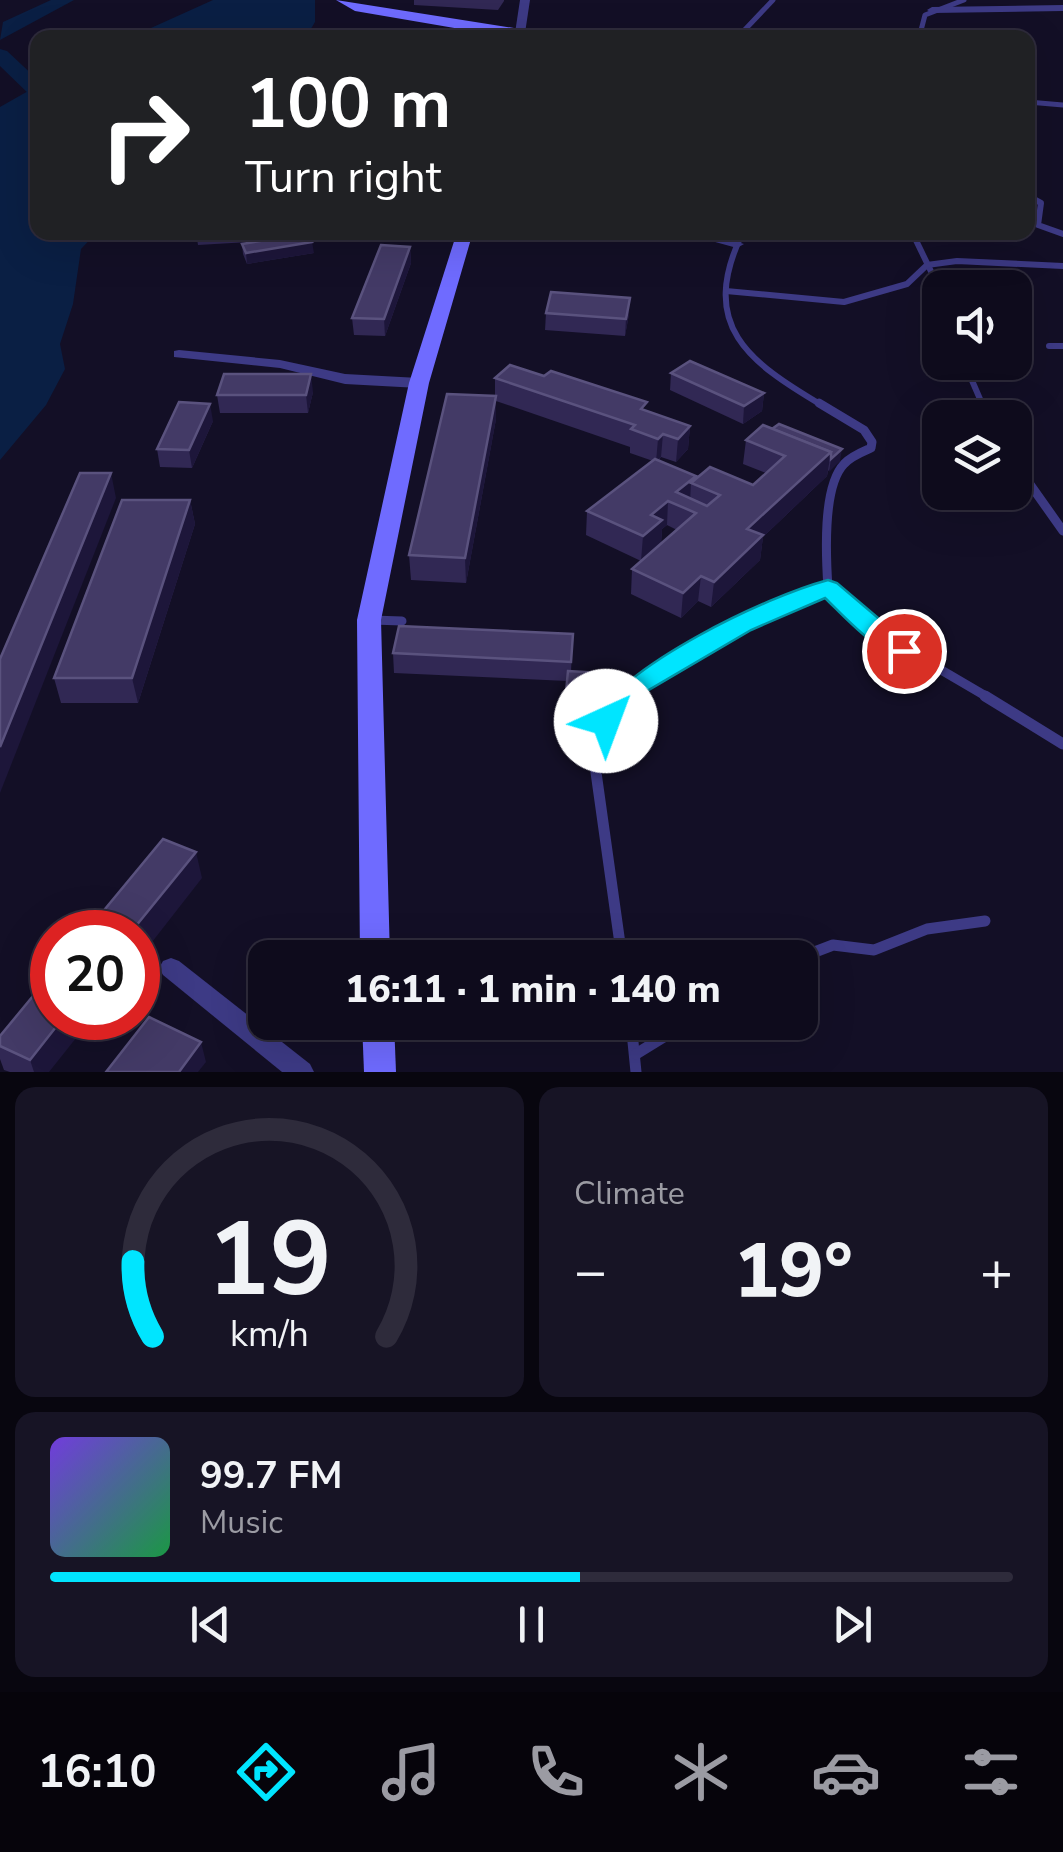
<!DOCTYPE html>
<html lang="en">
<head>
<meta charset="utf-8">
<style>
  :root { --surface:#0e0b1c; --page:#171425; --text:#f1f3f6; --muted:#9b9ba3; --line:#2e2b3b; --accent:#00e5ff }
  body { margin:0; font-family:"Nunito Sans",sans-serif; background:var(--page); color:var(--text); height:100vh; display:flex; flex-direction:column; font-size:38px; white-space:nowrap }
  * { box-sizing:border-box; margin:0 }
  p { font-size:32px; color:var(--muted) }
  .icon { flex:none; width:55px; height:55px; fill:none; stroke:currentColor; stroke-width:2; stroke-linecap:round; stroke-linejoin:round }
  .map { position:relative; height:1072px; overflow:hidden }
  .drawer { display:flex; flex-direction:column; gap:15px; padding:15px; background:#08060f; flex:1 }
  .drawer>* { flex:none }
  .banner { position:absolute; left:30px; top:30px; width:1005px; height:210px; border-radius:20px; box-shadow:0 10px 40px #0002,0 0 0 2px var(--line); background:#202124; color:#fff; overflow:hidden }
  .controls { position:absolute; left:922px; top:270px; display:grid; gap:20px }
  .controls a { display:grid; place-items:center; width:110px; height:110px; border-radius:20px; background:var(--surface); box-shadow:0 10px 40px #0002,0 0 0 2px var(--line); font-size:50px }
  .speed { position:absolute; left:30px; top:910px; display:flex; gap:20px; font-size:50px; font-weight:700; text-align:center }
  .speed>* { display:grid; place-content:center; width:130px; height:130px; border-radius:50%; background:var(--surface); box-shadow:0 10px 40px #0002,0 0 0 2px var(--line); line-height:1 }
  .speed .limit { border:15px solid #d22; background:#fff; color:#111 }
  .pin { position:absolute; display:grid; place-items:center; width:85px; height:85px; color:#fff; margin:-42px; border:5px solid #fff; border-radius:50%; box-shadow:0 2px 10px #0007 }
  .me { position:absolute; width:110px; margin:-55px; rotate:43deg; stroke-linejoin:round; filter:drop-shadow(0 0 8px #0008) }
  .turn { display:flex; align-items:center; gap:35px; height:210px; padding:0 50px; font-size:45px }
  .turn .icon { width:130px; height:130px; stroke-width:2.5 }
  .turn b { display:block; font-size:70px; line-height:85px }
  .big { font-size:75px; font-weight:800; line-height:1.1 }
  .drawer .tile { flex:1; display:flex; flex-direction:column; justify-content:center; gap:15px; min-width:0; padding:0 35px; border-radius:20px; background:var(--page) }
  .drawer .dial { align-items:center; gap:0 }
  .dial svg { height:260px; overflow:visible; fill:none; stroke:var(--line); stroke-width:7; stroke-linecap:round; text-anchor:middle }
  .dial text { fill:var(--text); stroke:none }
  .song { display:flex; align-items:center; gap:30px }
  .cover { width:120px; height:120px; border-radius:15px; background:linear-gradient(135deg,hsl(260 70% 55%),hsl(140 70% 35%)) }
  .played { height:10px; border-radius:5px; background:linear-gradient(90deg,var(--accent) 55%,var(--line) 55%) }
  .keys { display:flex; justify-content:space-around; direction:ltr }
  .heat { display:flex; justify-content:space-between; align-items:center; font-size:55px; direction:ltr }
  .drawer .tiles { flex:1; display:grid; gap:15px; grid-template-columns:1fr 1fr }
  .tile:last-child { grid-column:span 2 }
  .trip { position:absolute; left:248px; top:940px; width:570px; height:100px; border-radius:20px; background:var(--surface); box-shadow:0 10px 40px #0002,0 0 0 2px var(--line); font-weight:800; line-height:100px; text-align:center }
  .tab-bar { display:flex; height:160px; justify-content:space-around; align-items:center; background:#06040b; color:var(--muted) }
  .tab-bar .icon { width:70px; height:70px }
  .tab-bar .current { color:var(--accent) }
  .tab-bar b { font-size:45px; color:var(--text) }
  .map>svg:first-child { display:block }
  .water { fill:#0a1f44 }
  .lines { fill:none; stroke-linecap:round; stroke-linejoin:round }
  .river { fill:#0a1f44; fill-rule:evenodd }
  .lane-far3 { stroke:#3d3a85; stroke-width:5 }
  .lane-far2 { stroke:#3d3a85; stroke-width:6 }
  .lane-far1 { stroke:#3d3a85; stroke-width:9 }
  .lane { stroke:#3d3a85; stroke-width:11 }
  .street { fill:#3d3a85; fill-rule:evenodd }
  .secondary { fill:#6f6bff; fill-rule:evenodd }
  .wall { fill:#312854; fill-rule:evenodd }
  .shaded-wall { fill:#1d163a }
  .building { fill:#433a66; stroke:#5a527e; stroke-width:2.5 }
  .route { fill:#00e5ff; stroke:#0095a6; stroke-width:2.5 }
</style>
</head>
<body>
<div class="map">
<svg width="1063" height="1072" viewBox="0 0 1063 1072">
  <rect width="100%" height="100%" fill="#130f26"/>
  <!-- water -->
  <g class="water">
    <path d="M213 0H315V22L306 37H131Z"/>
    <path d="M37 86 38 232 96 233 81 249 73 304 60 344 65 369 46 405 0 460V107Z"/>
  </g>
  <g class="lines">
    <!-- river -->
    <g class="river">
      <path d="M51 0H74L0 40 3 22Z"/>
      <path d="M0 49 7 51 38 80V98L31 96 0 66Z"/>
    </g>
    <!-- lane-far3 -->
    <g class="lane-far3">
      <path d="M613 38H664"/>
      <path d="M737 38 773 0"/>
      <path d="M919 38 925 15 964 0"/>
      <path d="M1028 102 1063 105"/>
    </g>
    <!-- lane-far2 -->
    <g class="lane-far2">
      <path d="M1028 196 1041 203 1038 225 1063 234"/>
      <path d="M743 232C697 326 749 362 823 406"/>
      <path d="M912 232 940 290"/>
      <path d="M726 291 844 302 907 284 927 265 957 261 1063 266"/>
      <path d="M1049 346H1063"/>
      <path d="M964 362 983 406"/>
    </g>
    <!-- lane-far1 -->
    <g class="lane-far1">
      <path d="M819 403 864 430 872 442 871 448C862 452 851 456 844 464 822 487 826 558 828 588L873 630 989 698"/>
      <path d="M982 403 988 418"/>
      <path d="M1015 463 1063 531"/>
      <path d="M372 620 402 621"/>
      <path d="M625 698 633 688 743 624 828 588"/>
    </g>
    <!-- lane -->
    <g class="lane">
      <path d="M985 696 1063 744"/>
      <path d="M622 958 593 751 606 721 627 696"/>
      <path d="M799 958 833 945 874 950 927 929 985 921"/>
      <path d="M631 1022 636 1072"/>
      <path d="M636 1054 688 1022"/>
    </g>
    <!-- street -->
    <g class="street">
      <path d="M520 0H530L525 33 520 36 515 33Z"/>
      <path d="M1063 5V11L932 13 927 10 932 7Z"/>
      <path d="M679 232H704L744 244 737 248Z"/>
      <path d="M179 350 280 360 345 374 419 378 427 383 419 388 345 384 280 368 174 357V351Z"/>
      <path d="M171 958 179 961 310 1064 314 1072H282L163 975 159 968 163 961Z"/>
    </g>
    <!-- secondary -->
    <g class="secondary">
      <path d="M336 0 520 29 526 33V38H513L355 11Z"/>
      <path d="M457 232H473L429 383 381 620 390 958H360L357 620 409 383Z"/>
      <path d="M362 1022H394L396 1072H364Z"/>
    </g>
  </g>
  <!-- wall -->
  <g class="wall">
    <path d="M414 0H504V1L498 10 414 5Z"/>
    <path d="M196 232H290V236L314 253 247 264 243 254 242 244 249 242 198 245Z"/>
    <path d="M410 247 411 263 385 336 354 335 352 318Z"/>
    <path d="M546 313 629 314 625 336 545 330Z"/>
    <path d="M671 373 764 393 762 411 743 424 670 390Z"/>
    <path d="M495 378 647 411 690 426 688 449 676 462 661 457 659 460 696 476 695 480 753 485 766 473 743 464 746 440 840 461 828 471 827 476 763 537 760 560 711 607 698 601 681 618 631 594 632 569 641 561 586 535 587 511 653 461 630 453V447L496 401V419L466 583 411 580 409 555 495 396ZM667 525 677 530 661 544 662 529Z"/>
    <path d="M313 392 308 413H220L217 395Z"/>
    <path d="M213 421 192 468 160 467 157 449Z"/>
    <path d="M190 500 195 524 138 703H61L54 678Z"/>
    <path d="M573 634 571 671 616 674 614 708 566 705 567 681 394 673 393 653Z"/>
    <path d="M0 1036 49 1072H10L4 1070 0 1059Z"/>
  </g>
  <!-- shaded-wall -->
  <g class="shaded-wall">
    <path d="M312 242 314 253 247 264 246 253Z"/>
    <path d="M410 247 411 263 385 336 384 319Z"/>
    <path d="M630 298 629 314 625 336 626 319Z"/>
    <path d="M311 374 313 392 308 413 306 395Z"/>
    <path d="M764 393 762 411 743 424 744 406Z"/>
    <path d="M496 396V419L466 583 465 558Z"/>
    <path d="M210 404 213 421 192 468 189 450Z"/>
    <path d="M690 426 688 449 676 462 678 439Z"/>
    <path d="M663 434 661 457 656 462 658 439Z"/>
    <path d="M842 449 840 461 829 472 831 459Z"/>
    <path d="M831 452 827 476 763 537 760 560 711 607 714 582 747 529Z"/>
    <path d="M111 473 116 498 0 793V747Z"/>
    <path d="M696 476 695 484 691 483 690 503 676 492Z"/>
    <path d="M190 500 195 524 138 703 132 678Z"/>
    <path d="M668 501 667 525 662 529 661 544 641 561 643 536 651 515Z"/>
    <path d="M701 576 698 601 681 618 683 593Z"/>
    <path d="M196 852 202 878 138 960V932H131Z"/>
    <path d="M63 1018H92L49 1072H34L30 1060Z"/>
    <path d="M201 1042 206 1062 198 1072H179Z"/>
  </g>
  <!-- building -->
  <g class="building">
    <path d="M308 233 312 242 246 253 242 244Z"/>
    <path d="M381 245 410 247 384 319 352 318Z"/>
    <path d="M551 292 630 298 626 319 546 313Z"/>
    <path d="M690 361 764 393 744 406 671 373Z"/>
    <path d="M510 365 544 376 551 371 647 402 641 409 690 426 678 439 663 434 658 439 631 429 635 425 495 378Z"/>
    <path d="M224 374H311L306 395H217Z"/>
    <path d="M447 394 496 396 465 558 409 555Z"/>
    <path d="M179 402 210 404 189 450 157 449Z"/>
    <path d="M779 424 842 449 831 459V452L772 429Z"/>
    <path d="M763 425 831 452 747 529 763 535 714 582 701 576 683 593 632 569 696 513 668 501 651 515 662 520 643 536 587 511 655 459 696 476 676 492 707 506 720 495 691 483 710 467 753 485 785 456 746 440Z"/>
    <path d="M80 473H111L0 747V659Z"/>
    <path d="M122 500H190L132 678H54Z"/>
    <path d="M399 626 573 634 571 662 393 653Z"/>
    <path d="M568 671 616 674 615 695 566 692Z"/>
    <path d="M163 839 196 852 131 932H86Z"/>
    <path d="M52 973V1018H63L30 1060 0 1046V1036Z"/>
    <path d="M149 1017 201 1042 179 1072H106Z"/>
  </g>
  <!-- route -->
  <path class="route" d="M828 580 837 583 917 651 913 657C886 664 844 616 825 598L751 630 642 694 615 727H596L593 721C625 664 765 597 828 580Z"/>
</svg>
<div class="controls">
<a><svg class="icon" aria-label="sound" viewBox="0 0 24 24"><path d="M4 9h4l5-4v14l-5-4H4zM17 9q2 3 0 6"/></svg></a>
<a><svg class="icon" aria-label="layers" viewBox="0 0 24 24"><path d="M12 4l9 5-9 5-9-5zM3 14l9 5 9-5"/></svg></a>
</div>
<div class="speed"><div class="limit">20</div></div>
<div class="pin" style="left:904px;top:651px;background:#d93025"><svg class="icon" aria-label="arrive" viewBox="0 0 24 24"><path d="M6 21V4h12l-3 4 3 4H6"/></svg></div>
<svg class="me" style="left:606px;top:721px" viewBox="-20 -20 40 40"><circle r="19" fill="#fff"/><path d="M0-13L10 11 0 6-10 11z" fill="#00e5ff"/></svg>
<div class="trip">16:11 · 1 min · 140 m</div>
<div class="banner">
<div class="turn"><svg class="icon" aria-label="right" viewBox="0 0 24 24"><path d="M7 20v-9h11M14 6l5 5-5 5"/></svg><div><b>100 m</b>Turn right</div></div>
</div>
</div>
<section class="drawer">
<div class="tiles">
<div class="tile dial"><svg viewBox="0 0 100 80">
<path d="M14 69A42 42 0 1 1 86 69"/>
<path d="M14 69A42 42 0 0 1 8 46" stroke="#00e5ff"/>
<text x="50" y="56" font-size="32" font-weight="700">19</text>
<text x="50" y="72" font-size="11">km/h</text>
</svg></div>
<div class="tile"><p>Climate</p>
<div class="heat"><a>−</a><b class="big">19°</b><a>+</a></div>
</div>
<div class="tile">
<div class="song"><i class="cover"></i><div><b>99.7 FM</b><p>Music</p></div></div>
<div class="played"></div>
<div class="keys"><svg class="icon" aria-label="previous" viewBox="0 0 24 24"><path d="M18 5L8 12l10 7zM5 5v14"/></svg><svg class="icon" aria-label="pause" viewBox="0 0 24 24"><path d="M8 5v14M16 5v14"/></svg><svg class="icon" aria-label="next" viewBox="0 0 24 24"><path d="M6 5l10 7-10 7zM19 5v14"/></svg></div>
</div>
</div>
</section>
<nav class="tab-bar">
<b>16:10</b>
<svg class="icon current" aria-label="directions" viewBox="0 0 24 24"><path d="M12 3l9 9-9 9-9-9zM9 14v-3h6M13 9l2 2-2 2"/></svg>
<svg class="icon" aria-label="music" viewBox="0 0 24 24"><path d="M9 18V5l10-2v13"/><circle cx="6" cy="18" r="3"/><circle cx="16" cy="16" r="3"/></svg>
<svg class="icon" aria-label="phone" viewBox="0 0 24 24"><path d="M5 4h4l2 5-3 2q2 4 5 5l2-3 5 2v4C11 20 4 13 5 4z"/></svg>
<svg class="icon" aria-label="climate" viewBox="0 0 24 24"><path d="M12 3v18M4 7l16 10M4 17L20 7"/></svg>
<svg class="icon" aria-label="car" viewBox="0 0 24 24"><path d="M5 17H2v-5l4-1 3-4h7l3 4 3 1v5h-3M9 17h6M6 11h13"/><circle cx="7" cy="17" r="2"/><circle cx="17" cy="17" r="2"/></svg>
<svg class="icon" aria-label="filters" viewBox="0 0 24 24"><path d="M4 7h16M4 17h16"/><circle cx="9" cy="7" r="2"/><circle cx="15" cy="17" r="2"/></svg>
</nav>
</body>
</html>
